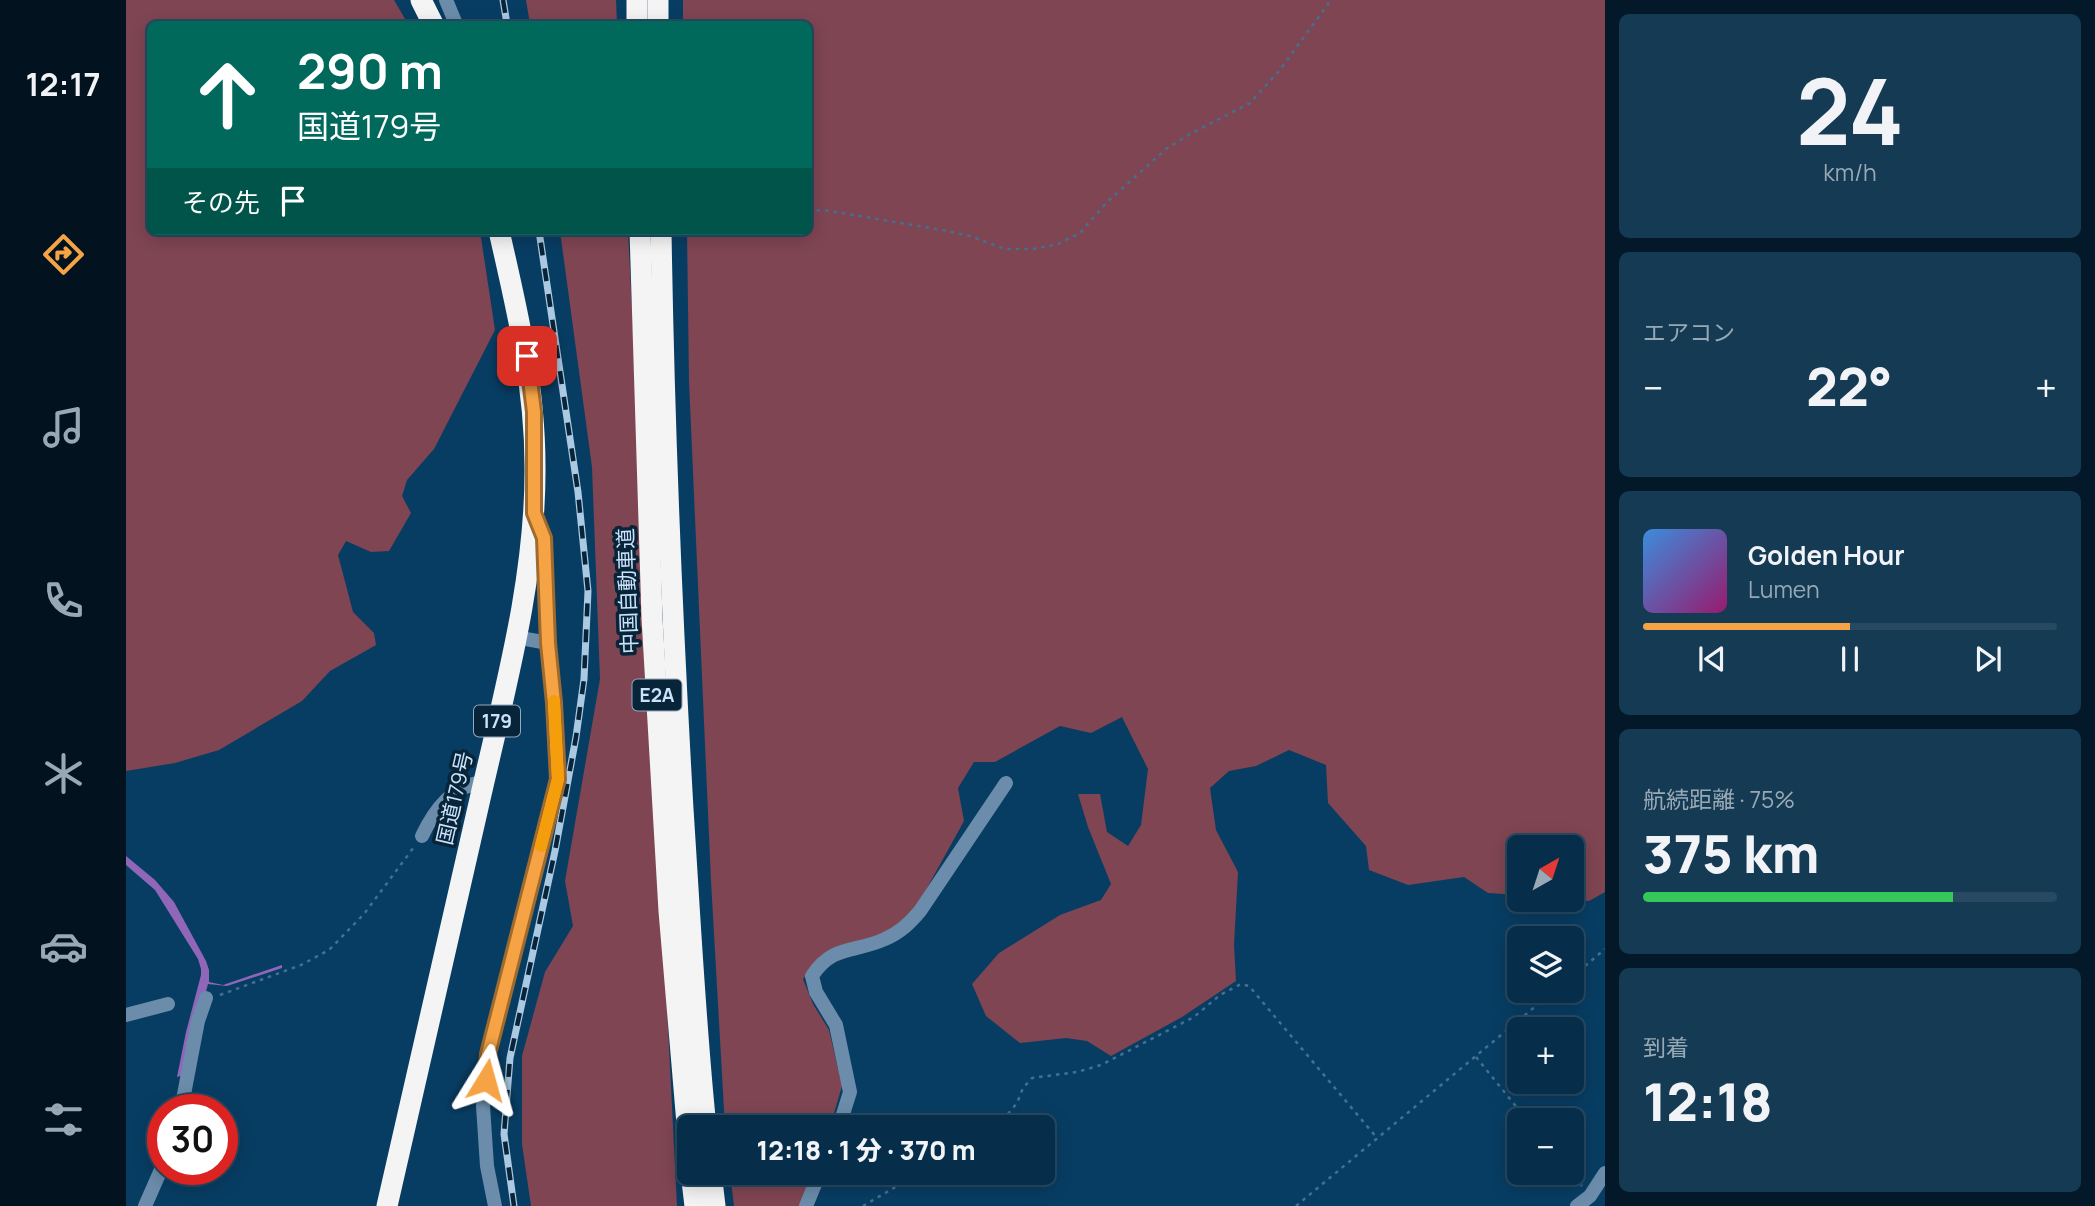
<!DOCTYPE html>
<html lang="ja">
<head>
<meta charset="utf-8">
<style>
  :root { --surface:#062e4a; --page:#143a54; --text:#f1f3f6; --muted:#98a8b5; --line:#274a62; --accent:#f5a345 }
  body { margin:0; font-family:Manrope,"Noto Sans JP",sans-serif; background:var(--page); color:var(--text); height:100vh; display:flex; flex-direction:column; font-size:26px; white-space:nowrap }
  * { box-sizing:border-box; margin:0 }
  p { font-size:23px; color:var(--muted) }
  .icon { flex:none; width:38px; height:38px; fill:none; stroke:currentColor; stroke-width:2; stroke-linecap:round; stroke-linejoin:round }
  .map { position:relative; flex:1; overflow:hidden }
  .sheet { display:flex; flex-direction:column; gap:14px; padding:14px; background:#031929; width:490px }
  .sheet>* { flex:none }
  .banner { position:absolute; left:21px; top:21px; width:665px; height:214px; border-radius:10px; box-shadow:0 4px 18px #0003,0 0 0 2px var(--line); background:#00695c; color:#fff; overflow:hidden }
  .needle { width:46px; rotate:39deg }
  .tools { position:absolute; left:1381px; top:835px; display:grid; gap:14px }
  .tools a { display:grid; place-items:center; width:77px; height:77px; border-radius:10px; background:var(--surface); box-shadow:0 4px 18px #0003,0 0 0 2px var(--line); font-size:35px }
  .speed { position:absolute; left:21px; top:1094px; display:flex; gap:14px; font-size:35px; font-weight:700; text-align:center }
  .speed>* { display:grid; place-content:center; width:91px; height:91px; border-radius:50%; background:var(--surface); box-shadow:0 4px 18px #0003,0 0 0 2px var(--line); line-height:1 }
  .speed .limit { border:10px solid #d22; background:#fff; color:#111 }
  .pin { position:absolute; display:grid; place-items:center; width:60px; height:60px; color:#fff; margin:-30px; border-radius:14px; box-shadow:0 4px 10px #0006 }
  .me { position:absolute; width:77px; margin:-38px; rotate:8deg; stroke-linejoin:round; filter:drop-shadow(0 0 5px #0008) }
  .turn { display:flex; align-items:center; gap:24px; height:147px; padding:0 35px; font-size:32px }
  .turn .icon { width:91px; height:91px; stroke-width:2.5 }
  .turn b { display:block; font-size:49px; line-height:60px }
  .then { display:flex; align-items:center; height:66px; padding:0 35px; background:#0003; gap:14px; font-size:26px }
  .big { font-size:52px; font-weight:800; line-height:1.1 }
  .sheet .widget { flex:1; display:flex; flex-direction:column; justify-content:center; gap:10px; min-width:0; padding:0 24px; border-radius:10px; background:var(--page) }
  .sheet .dial { align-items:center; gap:0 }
  .dial b { font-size:91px; line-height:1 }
  .song { display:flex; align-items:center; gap:21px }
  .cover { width:84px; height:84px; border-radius:10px; background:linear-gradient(135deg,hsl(210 70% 55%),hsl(320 70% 35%)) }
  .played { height:7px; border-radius:4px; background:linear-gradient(90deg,var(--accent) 50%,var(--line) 50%) }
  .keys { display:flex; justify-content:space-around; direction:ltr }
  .heat { display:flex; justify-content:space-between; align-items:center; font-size:38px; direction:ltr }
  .charge { height:10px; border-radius:5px; background:linear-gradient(90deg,#34c759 75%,var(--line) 0) }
  .trip { position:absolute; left:551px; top:1115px; width:378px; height:70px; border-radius:10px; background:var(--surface); box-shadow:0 4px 18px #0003,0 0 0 2px var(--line); font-weight:800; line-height:70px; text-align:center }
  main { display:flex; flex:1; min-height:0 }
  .tabs { display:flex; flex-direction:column; width:126px; justify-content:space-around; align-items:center; background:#02121e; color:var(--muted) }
  .tabs .icon { width:49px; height:49px }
  .tabs .selected { color:var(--accent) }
  .tabs b { font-size:32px; color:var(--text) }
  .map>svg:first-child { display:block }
  .green { fill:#7f4552 }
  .water { fill:#9066b9 }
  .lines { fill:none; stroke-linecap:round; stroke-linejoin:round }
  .path { stroke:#437091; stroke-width:2.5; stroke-dasharray:3.5 5; stroke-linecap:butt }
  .minor { stroke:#6b8dab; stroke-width:14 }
  .highway { stroke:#f4f4f4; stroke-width:21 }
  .rail-casing { stroke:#abc9e2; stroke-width:7 }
  .rail { stroke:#082439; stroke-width:4.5; stroke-dasharray:13; stroke-linecap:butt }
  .route-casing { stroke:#9f6a2d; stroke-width:18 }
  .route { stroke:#f5a345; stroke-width:12 }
  .slow { stroke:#f59e0b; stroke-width:12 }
  .labels { text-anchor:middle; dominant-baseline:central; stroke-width:7; stroke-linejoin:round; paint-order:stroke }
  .shield { fill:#082439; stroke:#90aac0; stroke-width:2 }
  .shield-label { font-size:19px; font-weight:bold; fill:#cae3fa }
  .street-label { font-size:21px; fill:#cae3fa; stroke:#082439 }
</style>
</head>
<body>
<main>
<nav class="tabs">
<b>12:17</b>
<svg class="icon selected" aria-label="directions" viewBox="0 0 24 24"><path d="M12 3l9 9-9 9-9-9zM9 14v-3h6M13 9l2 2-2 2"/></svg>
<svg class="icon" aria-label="music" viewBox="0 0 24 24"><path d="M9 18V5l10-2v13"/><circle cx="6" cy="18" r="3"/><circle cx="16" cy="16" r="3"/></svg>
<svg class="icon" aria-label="phone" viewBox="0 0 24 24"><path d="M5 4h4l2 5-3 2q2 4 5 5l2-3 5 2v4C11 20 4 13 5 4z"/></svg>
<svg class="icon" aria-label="climate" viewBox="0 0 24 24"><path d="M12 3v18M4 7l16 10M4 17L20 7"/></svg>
<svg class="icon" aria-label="car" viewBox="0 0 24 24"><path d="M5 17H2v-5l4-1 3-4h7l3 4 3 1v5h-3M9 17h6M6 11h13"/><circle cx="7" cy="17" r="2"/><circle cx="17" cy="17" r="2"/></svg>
<svg class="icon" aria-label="filters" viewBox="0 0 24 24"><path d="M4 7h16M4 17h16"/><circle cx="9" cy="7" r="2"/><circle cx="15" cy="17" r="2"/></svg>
</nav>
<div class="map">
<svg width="1479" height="1206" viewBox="0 0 1479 1206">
  <rect width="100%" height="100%" fill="#083d63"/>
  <!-- green -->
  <g class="green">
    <path d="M0 0H268L282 24H24V231H354L369 330 308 449 281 480 276 496 285 513 263 551 245 552 220 541 212 555 227 612 248 633 250 645 204 671 176 701 93 750 49 763 0 771Z"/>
    <path d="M400 0H490L491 24H404Z"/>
    <path d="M557 0H1479V892L1463 901 1446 899V847H1393V895L1362 893 1338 877 1282 885 1243 870 1240 846 1202 803 1200 765 1163 750 1130 766 1103 771 1084 788 1090 830 1112 872 1108 945 1110 981 1056 1017 985 1056 961 1041 940 1038 894 1043 860 1016 846 984 873 953 934 915 975 900 985 884 962 827 952 794H974L981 832 1002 846 1015 825 1022 769 996 717 965 733 934 726 869 762H848L832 788 838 821 791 906 765 930 696 955 677 979 687 1004 703 1030 716 1086 704 1127H599L585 881 563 381 561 231H682V24H557Z"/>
    <path d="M434 231H502L551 1206H405L396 1144V1056L419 972 447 926 439 881 474 679 466 467Z"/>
    <path d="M604 1173H689L676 1206H608Z"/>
  </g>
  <!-- water -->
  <path class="water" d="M0 856 29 880 48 902 80 961 83 970V982L97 985 156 965V968L101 986 82 984 58 1075 51 1077 60 1032 75 975V969L72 959 29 890 0 865Z"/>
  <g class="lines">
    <!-- path -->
    <g class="path">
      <path d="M682 211 698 210 816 230 844 236 879 249H907L932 244 954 233 981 202 1040 149 1064 134 1124 103 1153 71 1205 0"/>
      <path d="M1446 977 1479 949"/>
      <path d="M94 995 175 965 203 950 238 914 288 847"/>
      <path d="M1350 1057 1401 1120"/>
      <path d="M871 1127 891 1103 897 1088 906 1078 951 1072 975 1065 1068 1017 1094 995 1115 984 1123 986 1251 1138"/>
      <path d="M1444 1172 1456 1186"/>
      <path d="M737 1206 795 1172"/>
      <path d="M1170 1206 1429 990"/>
    </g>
    <!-- minor -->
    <g class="minor">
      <path d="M320 0 330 24"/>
      <path d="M410 517 418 538 422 643"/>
      <path d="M296 836C309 809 326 786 357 782"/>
      <path d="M0 1015 42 1004"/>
      <path d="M55 1110 72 1021 80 998"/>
      <path d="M713 1127 724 1092 710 1025 690 992 686 976C707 944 729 953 759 939 774 933 784 923 794 911L880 783"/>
      <path d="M19 1206 37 1165"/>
      <path d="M369 1206 361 1166 357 1106 362 1054 432 779 428 703 422 643 389 637"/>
      <path d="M680 1206 694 1172"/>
      <path d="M1451 1206 1464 1196 1479 1173"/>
    </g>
    <!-- highway -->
    <g class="highway">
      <path d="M295 0 307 24"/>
      <path d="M511 0V24"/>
      <path d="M532 0V24"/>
      <path d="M514 231 526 618 543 911 564 1159"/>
      <path d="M535 231C538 424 546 617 557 809 564 915 569 1021 580 1127"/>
      <path d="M565 1172 569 1206"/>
      <path d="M585 1172 589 1206"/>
      <path d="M261 1206C292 1070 322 934 354 799 379 689 410 578 409 466 409 385 391 309 373 231"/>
    </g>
    <defs>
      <g id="rail">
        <path d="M377 0 381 24"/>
        <path d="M388 1206 378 1134 384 1058 429 851 450 737 458 679 462 591 452 492 413 231"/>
      </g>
    </defs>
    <!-- rail casing -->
    <use href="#rail" class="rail-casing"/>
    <!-- rail -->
    <use href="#rail" class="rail"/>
  </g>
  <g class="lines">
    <defs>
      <path id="route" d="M360 1080 362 1054 432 779 428 703 422 643 418 538 408 513V412L401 356"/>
    </defs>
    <!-- route casing -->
    <use href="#route" class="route-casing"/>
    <!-- route -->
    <use href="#route" class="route"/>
    <!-- slow -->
    <path class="slow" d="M415 846 432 779 428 701"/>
  </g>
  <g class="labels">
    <!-- shield labels -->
    <g class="shield">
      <rect x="506.5" y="679.5" width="49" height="31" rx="5"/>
      <rect x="348" y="705.5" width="46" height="31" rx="5"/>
    </g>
    <g class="shield-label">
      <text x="531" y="695">E2A</text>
      <text x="371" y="721">179</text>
    </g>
    <!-- street labels -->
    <g class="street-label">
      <text transform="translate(501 591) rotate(-92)">中国自動車道</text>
      <text transform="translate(328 798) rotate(-77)">国道179号</text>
    </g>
  </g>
</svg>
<div class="tools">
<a><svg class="needle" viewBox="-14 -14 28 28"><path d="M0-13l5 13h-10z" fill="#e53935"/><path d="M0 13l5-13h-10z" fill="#98a8b5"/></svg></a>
<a><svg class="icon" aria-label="layers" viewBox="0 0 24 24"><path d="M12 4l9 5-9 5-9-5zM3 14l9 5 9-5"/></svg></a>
<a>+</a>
<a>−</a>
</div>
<div class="speed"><div class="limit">30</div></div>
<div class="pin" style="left:401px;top:356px;background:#d93025"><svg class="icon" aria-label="arrive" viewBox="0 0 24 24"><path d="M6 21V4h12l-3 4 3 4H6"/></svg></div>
<svg class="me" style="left:360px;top:1080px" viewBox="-20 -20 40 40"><path d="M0-17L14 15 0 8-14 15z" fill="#f5a345" stroke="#fff" stroke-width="4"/></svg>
<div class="trip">12:18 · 1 分 · 370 m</div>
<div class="banner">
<div class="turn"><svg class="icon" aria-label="ahead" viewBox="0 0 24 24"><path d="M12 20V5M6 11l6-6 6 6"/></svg><div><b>290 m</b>国道179号</div></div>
<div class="then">その先<svg class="icon" aria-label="arrive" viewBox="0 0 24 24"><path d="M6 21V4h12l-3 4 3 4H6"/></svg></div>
</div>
</div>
<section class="sheet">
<div class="widget dial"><b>24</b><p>km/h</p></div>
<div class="widget"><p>エアコン</p>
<div class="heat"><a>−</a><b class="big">22°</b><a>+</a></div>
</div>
<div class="widget">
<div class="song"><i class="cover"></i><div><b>Golden Hour</b><p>Lumen</p></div></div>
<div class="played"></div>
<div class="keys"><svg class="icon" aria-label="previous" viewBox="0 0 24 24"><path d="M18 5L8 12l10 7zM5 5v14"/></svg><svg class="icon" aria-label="pause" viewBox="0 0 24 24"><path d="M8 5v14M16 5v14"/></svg><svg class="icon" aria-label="next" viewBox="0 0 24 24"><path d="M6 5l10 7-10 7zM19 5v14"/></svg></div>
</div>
<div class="widget"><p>航続距離 · 75%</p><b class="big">375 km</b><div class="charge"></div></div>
<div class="widget"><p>到着</p><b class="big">12:18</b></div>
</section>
</main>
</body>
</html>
